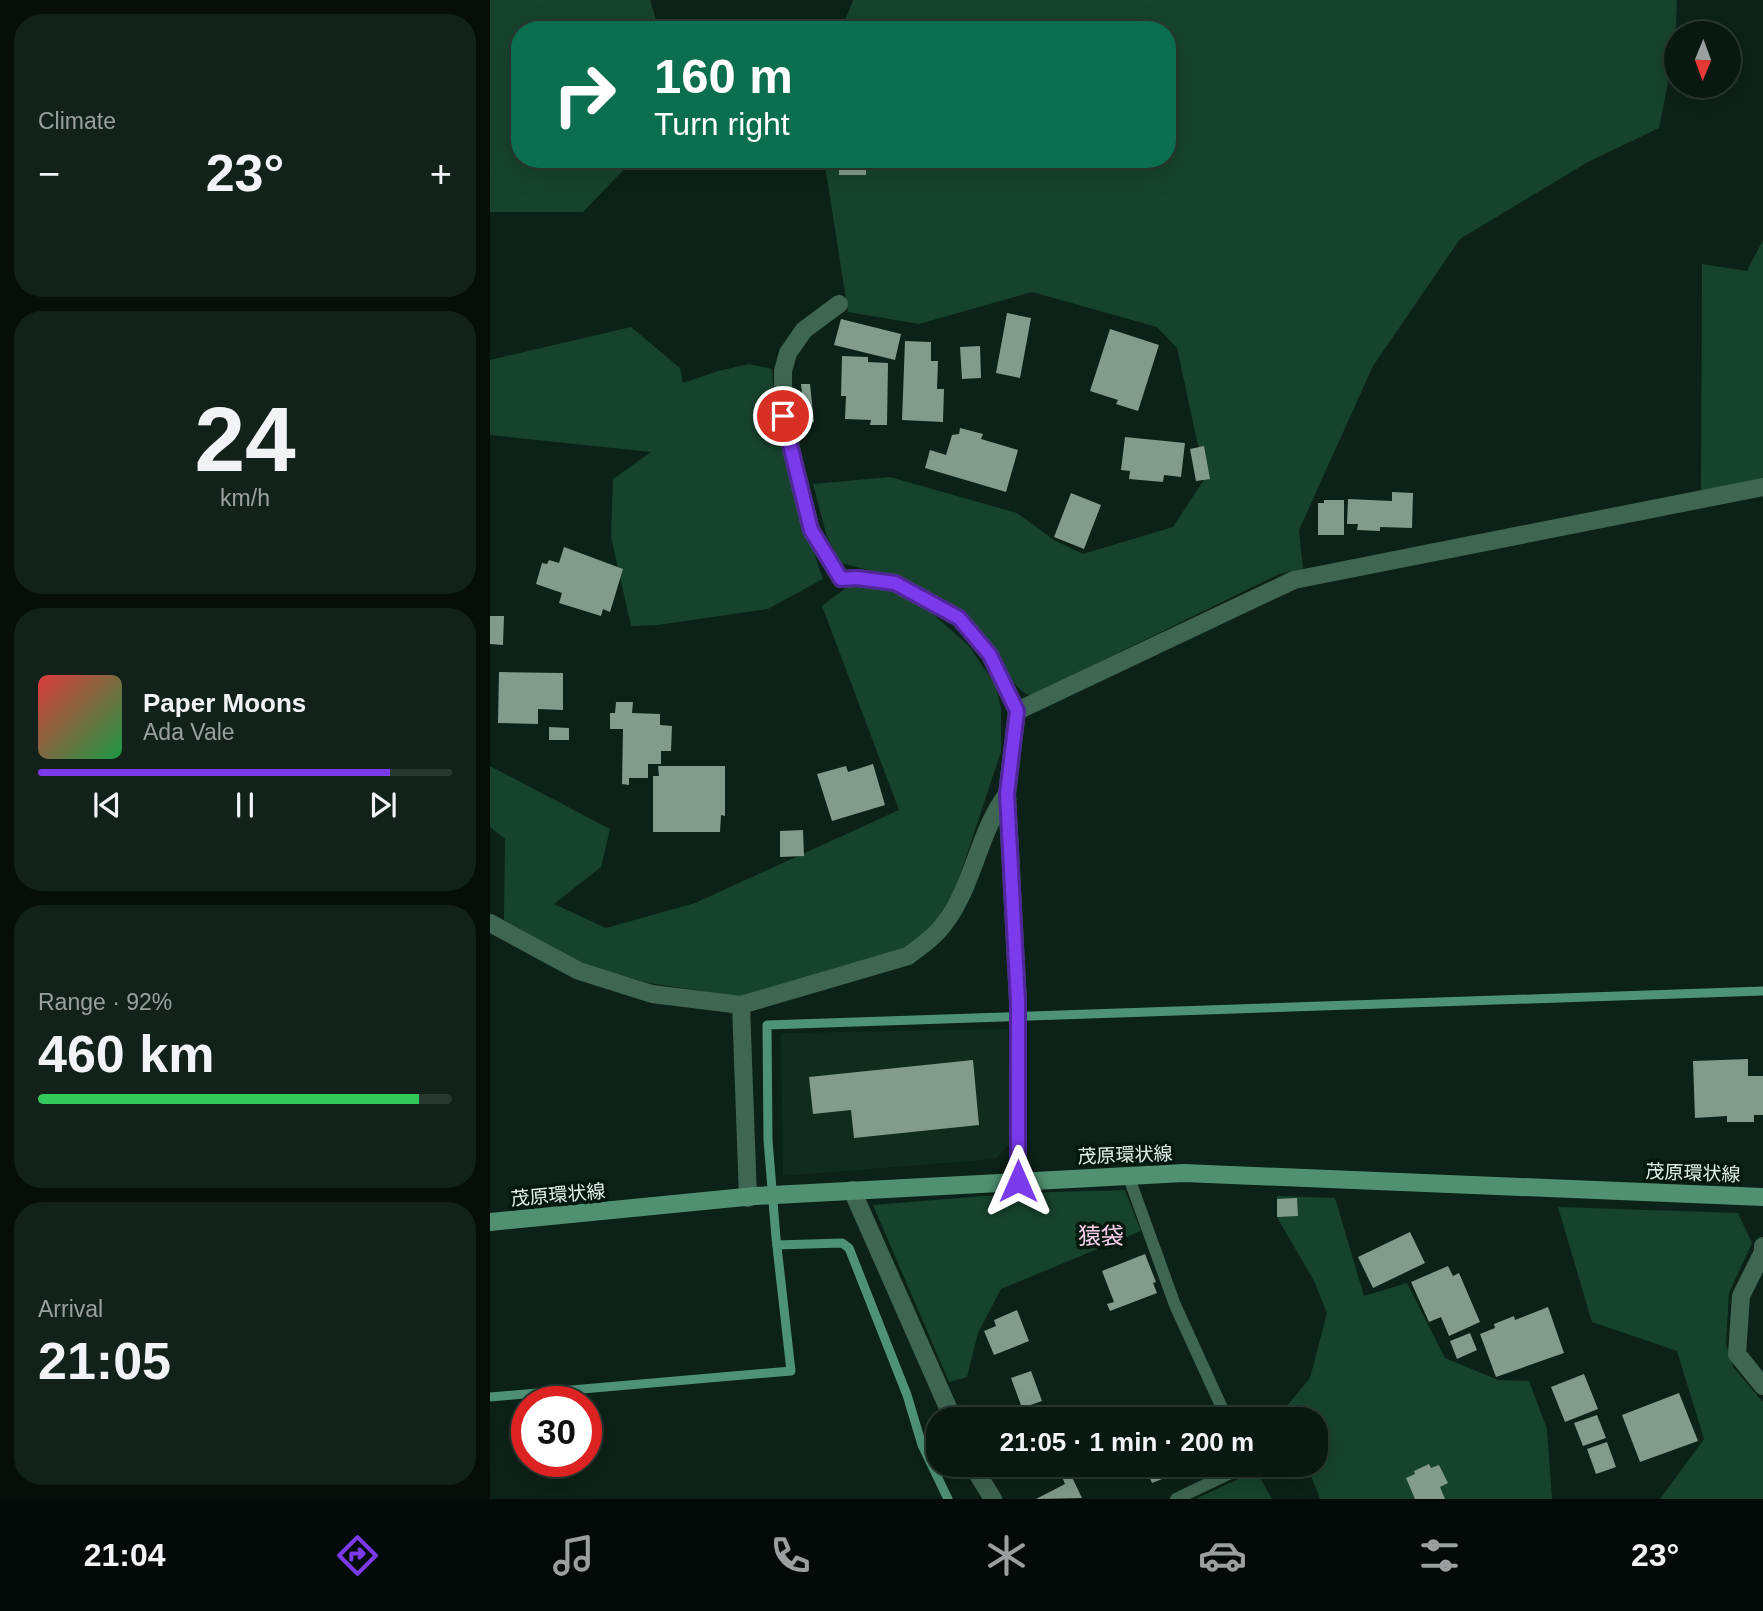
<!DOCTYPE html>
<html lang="en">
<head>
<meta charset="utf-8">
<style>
  :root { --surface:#091911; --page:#12221a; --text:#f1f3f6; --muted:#99a09f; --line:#293831; --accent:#7c3aed }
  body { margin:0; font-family:Arial,"Noto Sans JP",sans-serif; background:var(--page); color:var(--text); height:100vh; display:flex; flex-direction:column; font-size:26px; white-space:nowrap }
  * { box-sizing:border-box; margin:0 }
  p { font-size:23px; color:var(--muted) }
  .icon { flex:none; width:38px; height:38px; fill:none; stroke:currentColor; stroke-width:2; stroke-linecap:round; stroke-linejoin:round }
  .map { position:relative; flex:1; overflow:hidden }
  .side { display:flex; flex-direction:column; gap:14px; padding:14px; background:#050e09; width:490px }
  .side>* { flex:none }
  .hud { position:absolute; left:21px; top:21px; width:665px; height:147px; border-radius:28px; box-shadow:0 7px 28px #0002,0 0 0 2px var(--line); background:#0b6e4f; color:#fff; overflow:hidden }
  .needle { width:46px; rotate:181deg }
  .buttons { position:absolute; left:1174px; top:21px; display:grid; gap:14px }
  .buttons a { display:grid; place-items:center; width:77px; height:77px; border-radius:50%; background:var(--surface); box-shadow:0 7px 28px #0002,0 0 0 2px var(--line); font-size:35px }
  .speed { position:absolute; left:21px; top:1386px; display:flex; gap:14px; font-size:35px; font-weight:700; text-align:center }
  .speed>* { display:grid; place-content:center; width:91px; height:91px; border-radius:50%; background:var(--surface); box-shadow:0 7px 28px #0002,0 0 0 2px var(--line); line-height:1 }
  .speed .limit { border:10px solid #d22; background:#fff; color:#111 }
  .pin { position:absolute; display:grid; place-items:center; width:60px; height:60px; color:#fff; margin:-30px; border:4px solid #fff; border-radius:50%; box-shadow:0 2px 7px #0007 }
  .me { position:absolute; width:77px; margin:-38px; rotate:0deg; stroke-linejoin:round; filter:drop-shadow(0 0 5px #0008) }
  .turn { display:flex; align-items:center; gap:24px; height:147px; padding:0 28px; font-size:32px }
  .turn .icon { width:91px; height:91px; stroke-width:2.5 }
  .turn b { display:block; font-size:49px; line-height:60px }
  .big { font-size:52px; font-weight:600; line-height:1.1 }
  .side .tile { flex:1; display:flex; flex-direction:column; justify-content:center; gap:10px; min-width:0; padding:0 24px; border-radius:28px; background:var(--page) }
  .side .dial { align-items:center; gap:0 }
  .dial b { font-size:91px; line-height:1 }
  .song { display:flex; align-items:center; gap:21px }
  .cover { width:84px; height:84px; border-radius:10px; background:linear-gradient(135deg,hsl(0 70% 55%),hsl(140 70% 35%)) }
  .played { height:7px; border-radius:4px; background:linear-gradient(90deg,var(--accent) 85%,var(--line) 85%) }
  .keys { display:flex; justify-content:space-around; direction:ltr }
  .heat { display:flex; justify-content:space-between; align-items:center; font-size:38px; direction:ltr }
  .charge { height:10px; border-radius:5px; background:linear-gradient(90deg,#34c759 92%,var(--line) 0) }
  .trip { position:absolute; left:436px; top:1407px; width:402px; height:70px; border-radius:28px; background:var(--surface); box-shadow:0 7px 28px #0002,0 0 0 2px var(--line); font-weight:600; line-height:70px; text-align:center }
  .tab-bar { display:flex; height:112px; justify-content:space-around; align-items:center; background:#040a07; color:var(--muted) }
  .tab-bar .icon { width:49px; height:49px }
  .tab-bar .on { color:var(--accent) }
  .tab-bar b { font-size:32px; color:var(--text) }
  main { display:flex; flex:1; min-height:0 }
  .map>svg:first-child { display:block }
  .built { fill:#0f2c1e }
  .green { fill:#17432e }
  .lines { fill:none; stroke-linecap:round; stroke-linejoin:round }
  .stream { stroke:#4e9277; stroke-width:9 }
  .building { fill:#829b8d }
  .lane { stroke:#3f6652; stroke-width:12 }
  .street { stroke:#3f6652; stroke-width:18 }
  .secondary { stroke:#4f9170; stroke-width:18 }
  .route-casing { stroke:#51269a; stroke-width:18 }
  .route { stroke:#7c3aed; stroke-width:12 }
  .labels { text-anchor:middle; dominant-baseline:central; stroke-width:7; stroke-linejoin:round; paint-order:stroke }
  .street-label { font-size:19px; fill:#e3f0e8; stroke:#04180e }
  .quarter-label { font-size:23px; fill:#f9cee9; stroke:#04180e }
</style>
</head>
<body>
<main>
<section class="side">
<div class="tile"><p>Climate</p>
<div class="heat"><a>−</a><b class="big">23°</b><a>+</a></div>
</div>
<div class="tile dial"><b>24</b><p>km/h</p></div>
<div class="tile">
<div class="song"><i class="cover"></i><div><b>Paper Moons</b><p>Ada Vale</p></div></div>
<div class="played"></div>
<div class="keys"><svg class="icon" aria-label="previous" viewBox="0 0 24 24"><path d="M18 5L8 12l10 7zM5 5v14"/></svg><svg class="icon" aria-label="pause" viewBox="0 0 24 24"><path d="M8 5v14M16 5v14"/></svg><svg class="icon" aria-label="next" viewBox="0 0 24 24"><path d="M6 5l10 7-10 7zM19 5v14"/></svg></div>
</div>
<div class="tile"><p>Range · 92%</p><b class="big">460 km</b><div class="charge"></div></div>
<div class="tile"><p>Arrival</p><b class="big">21:05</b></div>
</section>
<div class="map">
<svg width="1273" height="1499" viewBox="0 0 1273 1499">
  <rect width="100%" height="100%" fill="#0c2117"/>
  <!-- built -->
  <path class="built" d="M518 1029 520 1143 506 1159 293 1176 291 1033Z"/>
  <!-- green -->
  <g class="green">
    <path d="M0 0H160L169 30H30V159H144L93 212H0Z"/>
    <path d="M363 0H1187L1185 47 1169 128 1098 162 970 239 883 366 809 530 813 569 789 574 540 696C517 685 514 660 499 641 460 593 409 577 351 563L337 537 323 484 400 477 527 513 564 540 593 554 683 527 715 478 687 348 667 327 542 292 429 324 358 312 334 159H677V30H351Z"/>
    <path d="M1273 240V481L1211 493 1212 264 1257 271Z"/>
    <path d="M141 327 190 368 193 383 228 371 259 364 282 369C286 441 310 511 333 579L278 609 168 625 141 626 121 537 123 479 161 452 0 435V360Z"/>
    <path d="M357 587 403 590 444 615 479 646 506 686 511 709V752L466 887 447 919 431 940 402 953 252 997 159 983 97 965 14 920 15 839 0 827V766L120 829 111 867 64 904 116 928 205 903 409 810 332 606Z"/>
    <path d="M635 1190 651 1231 511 1289 488 1333 477 1377 459 1382 383 1205 531 1193Z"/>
    <path d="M787 1196 845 1198 874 1296 917 1283 955 1358 1008 1380 1039 1381 1057 1429 1062 1499H830L817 1465H826V1419H800L795 1408 820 1378 837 1313 824 1281 788 1219Z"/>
    <path d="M1068 1207 1248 1213 1262 1243 1239 1293 1236 1344 1243 1367 1273 1402V1499H1170L1214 1439 1187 1351 1102 1322Z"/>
    <path d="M766 1471 782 1499H705Z"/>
  </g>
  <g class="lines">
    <!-- stream -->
    <g class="stream">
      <path d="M287 1245 352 1243 359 1248 417 1395 432 1445 458 1499"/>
      <path d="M0 1397 301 1371 286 1238 278 1140 277 1025 1273 991"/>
    </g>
  </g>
  <!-- building -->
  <g class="building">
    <rect x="349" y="159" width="27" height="16"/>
    <path d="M517 313 541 318 530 378 506 373Z"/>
    <path d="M351 319 411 334 405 360 344 345Z"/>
    <path d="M620 329 669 345 648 411 626 404 628 400 600 391Z"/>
    <path d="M415 341 441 342V361H448L447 389H454L453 422 412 420Z"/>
    <path d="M490 346 491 378 472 379 470 347Z"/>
    <path d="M352 356 378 357V362L398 363 397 425H380L381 420 355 419 356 396H351Z"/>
    <path d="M311 384H320L324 422 315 423Z"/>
    <path d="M470 428 493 434 491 439 528 450 516 492 435 468 440 450 456 455 462 435 469 434Z"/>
    <path d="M635 437 695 443 691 477 674 475 673 482 639 479 640 471 631 470Z"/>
    <path d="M714 446 720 479 706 481 700 449Z"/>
    <path d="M902 492 923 493 922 528 890 527V531L867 530 868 524H857L858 499 902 501Z"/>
    <path d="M581 493 611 505 594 549 564 537Z"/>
    <path d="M834 500H854V535H828V503H834Z"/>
    <path d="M74 547 133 569 120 612 113 609 111 616 69 603 72 593 46 584 52 563 57 564 59 560 69 563Z"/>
    <path d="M0 616H14L13 645 0 644Z"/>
    <path d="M9 672 73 673V710L48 709V724L8 723Z"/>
    <path d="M126 702H143L142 713 170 714V725L182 726 181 751H171V764H158V778H139V785L132 784 133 729H120V713H125Z"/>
    <path d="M59 727 79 728V740H59Z"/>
    <path d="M383 764 395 805 342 821 327 774 356 766 358 772Z"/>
    <path d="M168 766H235V816L231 815 230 832H163V776H169Z"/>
    <path d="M313 830 314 856 290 857V831Z"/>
    <path d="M1258 1059V1076H1273V1115H1264V1122H1237V1116L1205 1118 1203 1061Z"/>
    <path d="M483 1060 489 1125 364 1138 361 1110 323 1114 319 1077Z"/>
    <path d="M807 1198 808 1216 787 1217V1199Z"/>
    <path d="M920 1232 935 1263 883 1288 868 1257Z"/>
    <path d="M655 1254 666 1282 663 1283 667 1293 620 1311 617 1304 624 1302 612 1271Z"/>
    <path d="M958 1266 963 1276 969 1273 990 1322 959 1336 951 1317 939 1322 921 1282Z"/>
    <path d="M1058 1307 1074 1353 1006 1377 990 1334 1005 1328 1004 1324 1024 1316 1025 1320Z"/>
    <path d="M527 1310 539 1341 504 1355 494 1331 506 1326 504 1320Z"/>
    <path d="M980 1333 987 1350 967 1359 960 1341Z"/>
    <path d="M541 1371 552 1401 532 1408 521 1378Z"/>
    <path d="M1094 1374 1108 1409 1075 1422 1061 1387Z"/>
    <path d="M1189 1393 1208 1441 1150 1462 1132 1415Z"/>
    <path d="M1107 1415 1116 1438 1093 1446 1084 1423Z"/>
    <path d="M1117 1442 1126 1467 1106 1474 1097 1449Z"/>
    <path d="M939 1464 941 1468 949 1465 958 1483 950 1487 955 1499H925L916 1478 925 1474 924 1471Z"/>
    <path d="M552 1465H578L580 1470 558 1479Z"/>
    <path d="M654 1465H690L682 1468 685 1474 662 1483Z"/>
    <path d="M580 1473 592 1498 546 1499 575 1484 572 1477Z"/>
  </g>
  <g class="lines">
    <!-- lane -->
    <g class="lane">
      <path d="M638 1175 685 1305 737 1419"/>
      <path d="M686 1499 757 1465"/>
    </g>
    <!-- street -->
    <g class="street">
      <path d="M349 304 314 330 298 353 293 371V416L321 530 351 579 367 578 405 583 469 618 500 655 527 711 517 794 528 1002V1181"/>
      <path d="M527 711 804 580 1273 487"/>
      <path d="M0 923 89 971 162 994 251 1005 418 956C431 946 444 938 454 924 484 885 488 833 517 794"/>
      <path d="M251 1005 258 1198"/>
      <path d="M362 1190 463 1419"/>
      <path d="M1273 1246V1252L1251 1296 1247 1354 1273 1386"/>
      <path d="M482 1465 503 1499"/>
    </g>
    <!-- secondary -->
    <path class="secondary" d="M0 1222 265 1196 694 1173 1273 1197"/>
  </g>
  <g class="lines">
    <defs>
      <path id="route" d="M293 416 321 530 351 579 367 578 405 583 469 618 500 655 527 711 517 794 528 1002V1181"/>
    </defs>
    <!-- route casing -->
    <use href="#route" class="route-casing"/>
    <!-- route -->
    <use href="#route" class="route"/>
  </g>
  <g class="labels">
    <!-- street labels -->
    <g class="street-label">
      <text transform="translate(635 1155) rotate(-2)">茂原環状線</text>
      <text transform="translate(1203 1173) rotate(2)">茂原環状線</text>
      <text transform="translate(68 1195) rotate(-5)">茂原環状線</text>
    </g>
    <!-- quarter labels -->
    <g class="quarter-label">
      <text x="611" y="1236">猿袋</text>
    </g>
  </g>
</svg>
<div class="buttons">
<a><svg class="needle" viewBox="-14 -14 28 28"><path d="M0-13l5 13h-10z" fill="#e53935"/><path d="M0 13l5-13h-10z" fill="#99a09f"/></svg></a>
</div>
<div class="speed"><div class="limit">30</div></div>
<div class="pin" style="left:293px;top:416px;background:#d93025"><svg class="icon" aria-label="arrive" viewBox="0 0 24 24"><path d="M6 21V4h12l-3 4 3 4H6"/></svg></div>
<svg class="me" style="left:528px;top:1181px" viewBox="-20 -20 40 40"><path d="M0-17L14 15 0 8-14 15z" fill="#7c3aed" stroke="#fff" stroke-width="4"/></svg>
<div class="trip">21:05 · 1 min · 200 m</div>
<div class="hud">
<div class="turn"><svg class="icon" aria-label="right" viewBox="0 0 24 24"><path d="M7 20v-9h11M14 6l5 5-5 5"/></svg><div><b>160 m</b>Turn right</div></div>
</div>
</div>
</main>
<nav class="tab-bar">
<b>21:04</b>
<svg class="icon on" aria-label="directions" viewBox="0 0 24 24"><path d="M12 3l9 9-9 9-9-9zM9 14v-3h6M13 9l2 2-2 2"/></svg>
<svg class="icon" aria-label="music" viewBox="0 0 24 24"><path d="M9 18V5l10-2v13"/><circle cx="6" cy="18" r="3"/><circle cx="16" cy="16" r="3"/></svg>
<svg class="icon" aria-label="phone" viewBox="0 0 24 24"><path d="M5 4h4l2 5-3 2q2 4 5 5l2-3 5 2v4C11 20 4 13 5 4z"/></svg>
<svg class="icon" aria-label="climate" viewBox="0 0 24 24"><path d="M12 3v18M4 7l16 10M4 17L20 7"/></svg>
<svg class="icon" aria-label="car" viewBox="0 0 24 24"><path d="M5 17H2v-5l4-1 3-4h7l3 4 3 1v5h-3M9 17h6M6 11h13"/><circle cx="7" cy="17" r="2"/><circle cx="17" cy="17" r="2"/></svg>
<svg class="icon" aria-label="filters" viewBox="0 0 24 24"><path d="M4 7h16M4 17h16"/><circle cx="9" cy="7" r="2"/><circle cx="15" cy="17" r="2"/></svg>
<b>23°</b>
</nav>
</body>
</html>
